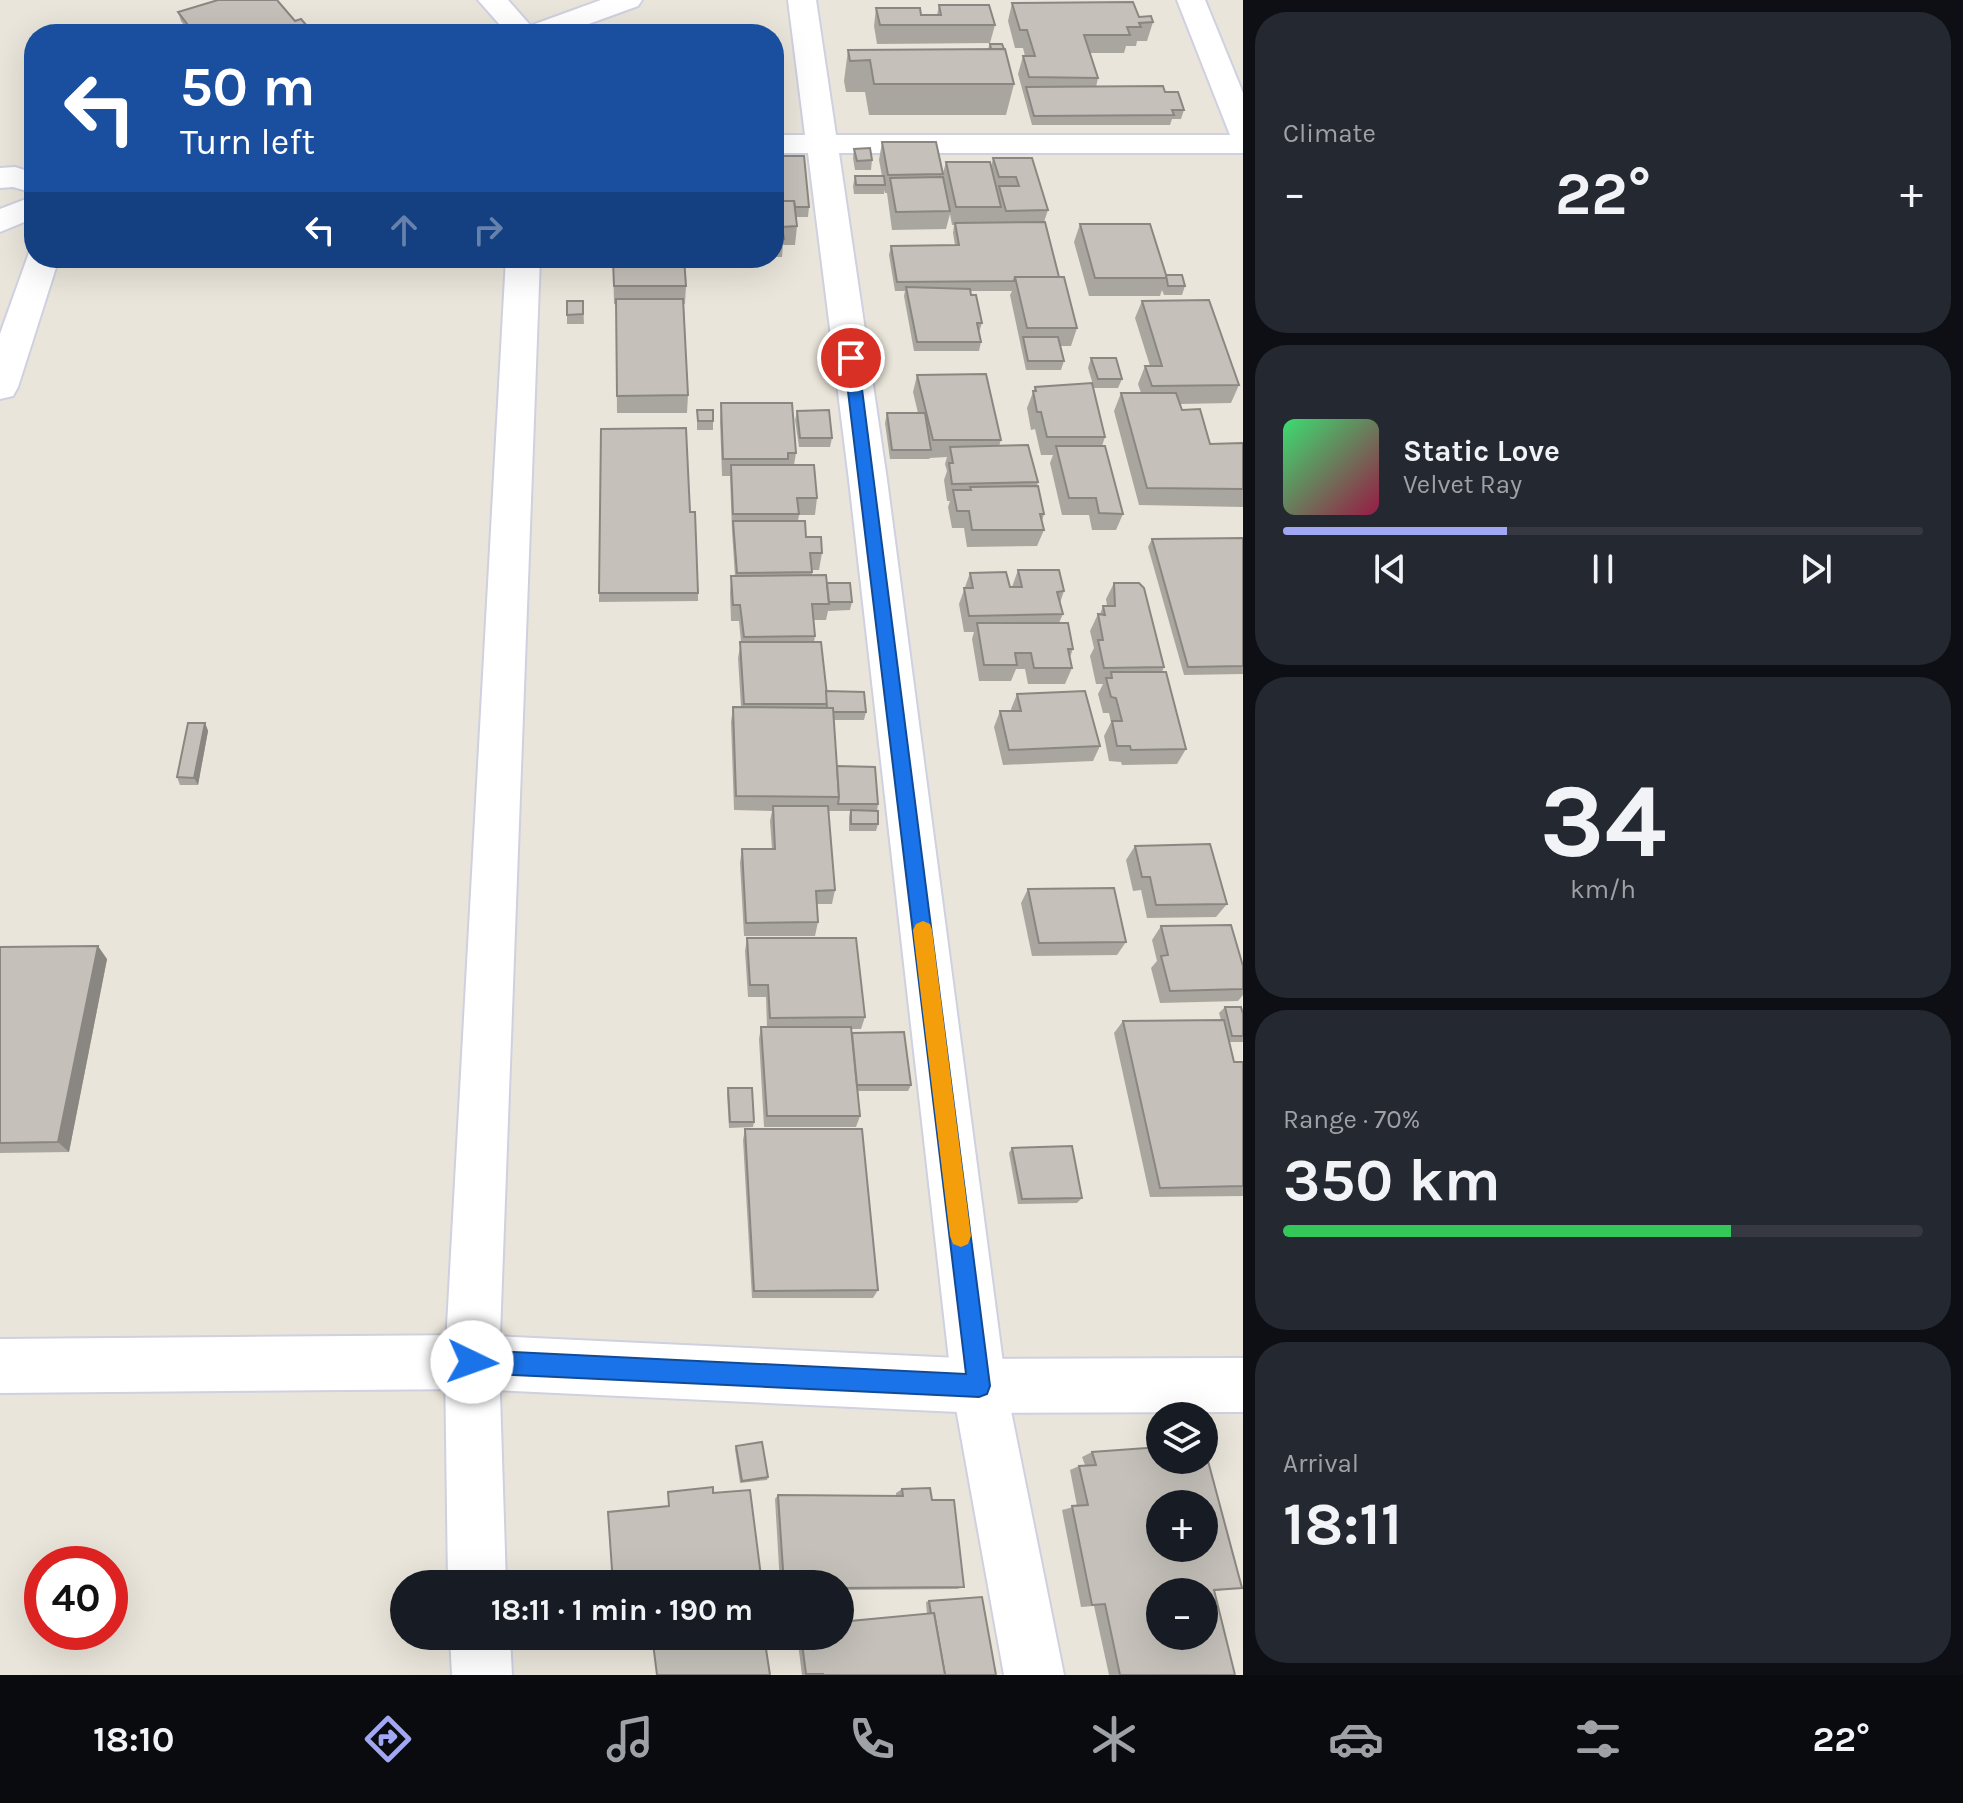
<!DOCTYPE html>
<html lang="en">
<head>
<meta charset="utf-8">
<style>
  :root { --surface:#171b24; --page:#242831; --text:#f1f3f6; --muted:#9ea1a6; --line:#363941; --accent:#a2a7f3 }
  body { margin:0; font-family:Karla,sans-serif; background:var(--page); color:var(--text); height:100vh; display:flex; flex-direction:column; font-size:30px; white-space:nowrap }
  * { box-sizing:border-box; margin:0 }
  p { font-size:26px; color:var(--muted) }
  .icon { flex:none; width:44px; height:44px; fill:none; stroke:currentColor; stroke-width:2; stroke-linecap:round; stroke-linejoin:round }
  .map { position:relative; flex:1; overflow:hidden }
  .side { display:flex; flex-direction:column; gap:12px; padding:12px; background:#0d0f14; width:720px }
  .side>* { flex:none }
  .guide { position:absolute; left:24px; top:24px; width:760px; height:244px; border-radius:32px; box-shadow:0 8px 32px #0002; background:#1a4fa0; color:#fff; overflow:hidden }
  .buttons { position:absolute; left:1146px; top:1402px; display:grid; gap:16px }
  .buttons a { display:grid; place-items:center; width:72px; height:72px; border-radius:50%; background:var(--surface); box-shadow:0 8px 32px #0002; font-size:40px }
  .speed { position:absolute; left:24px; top:1546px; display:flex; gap:16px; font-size:40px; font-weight:700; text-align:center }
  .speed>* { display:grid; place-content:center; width:104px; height:104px; border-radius:50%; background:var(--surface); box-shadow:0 8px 32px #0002; line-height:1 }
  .speed .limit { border:12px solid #d22; background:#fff; color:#111 }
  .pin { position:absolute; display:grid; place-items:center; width:68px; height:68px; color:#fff; margin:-34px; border:4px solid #fff; border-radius:50%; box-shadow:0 2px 8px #0007 }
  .me { position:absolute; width:88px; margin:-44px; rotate:93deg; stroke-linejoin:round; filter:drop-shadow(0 0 6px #0008) }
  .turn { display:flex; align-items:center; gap:28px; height:168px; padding:0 24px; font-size:36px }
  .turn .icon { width:104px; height:104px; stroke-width:2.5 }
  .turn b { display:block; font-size:56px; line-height:68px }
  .lanes { display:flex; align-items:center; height:76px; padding:0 24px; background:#0003; justify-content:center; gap:40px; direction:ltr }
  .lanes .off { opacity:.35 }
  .big { font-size:60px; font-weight:700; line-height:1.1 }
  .side .tile { flex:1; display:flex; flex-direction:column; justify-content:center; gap:12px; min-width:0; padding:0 28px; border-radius:32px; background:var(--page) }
  .side .dial { align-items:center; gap:0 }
  .dial b { font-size:104px; line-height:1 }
  .song { display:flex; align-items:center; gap:24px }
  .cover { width:96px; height:96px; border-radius:12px; background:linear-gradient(135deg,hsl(140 70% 55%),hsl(340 70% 35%)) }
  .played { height:8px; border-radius:4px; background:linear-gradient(90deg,var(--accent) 35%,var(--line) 35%) }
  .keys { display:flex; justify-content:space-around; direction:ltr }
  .heat { display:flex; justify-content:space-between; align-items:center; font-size:44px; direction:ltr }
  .charge { height:12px; border-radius:6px; background:linear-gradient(90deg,#34c759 70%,var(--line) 0) }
  .trip { position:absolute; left:390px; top:1570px; width:464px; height:80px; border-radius:40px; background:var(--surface); box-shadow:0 8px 32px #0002; font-weight:700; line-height:80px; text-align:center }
  .tabs { display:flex; height:128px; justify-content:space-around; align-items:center; background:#090b0e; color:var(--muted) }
  .tabs .icon { width:56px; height:56px }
  .tabs .active { color:var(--accent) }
  .tabs b { font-size:36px; color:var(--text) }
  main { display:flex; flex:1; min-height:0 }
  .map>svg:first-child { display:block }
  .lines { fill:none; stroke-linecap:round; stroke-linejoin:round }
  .street-casing { stroke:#cfd0e0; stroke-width:4 }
  .secondary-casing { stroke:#cfd0e0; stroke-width:4 }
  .street { fill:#fff; fill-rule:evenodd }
  .secondary { fill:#fff; fill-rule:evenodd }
  .wall { fill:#a9a6a0 }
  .shaded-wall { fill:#8a8782 }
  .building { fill:#c5c1ba; stroke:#8a8782; stroke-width:2; fill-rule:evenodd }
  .route { fill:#1a73e8; stroke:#114b97; stroke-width:2 }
  .slow { fill:#f59e0b }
</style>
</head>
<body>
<main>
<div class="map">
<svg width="1243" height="1675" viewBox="0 0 1243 1675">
  <rect width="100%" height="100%" fill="#eae5da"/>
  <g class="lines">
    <defs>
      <g id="street">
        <path d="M478 0H508L538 34H508Z"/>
        <path d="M788 0H816L836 135H1230L1177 0H1205L1243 93V153H839L887 480 1006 1386 1064 1675H1004L952 1386 849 480 808 153H774V135H805Z"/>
        <path d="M15 167 34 173V193L13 187 0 188V168Z"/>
        <path d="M30 250H34V258H59L18 387 13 396 0 399V334Z"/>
        <path d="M506 258H540L499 1362 506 1584H448L445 1362Z"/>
        <path d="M450 1636H510L512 1675H452Z"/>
      </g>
      <g id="secondary">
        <path d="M601 0H642L638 6 561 34H520L524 28Z"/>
        <path d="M34 196V218L0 232V209Z"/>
        <path d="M472 1335 979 1359 1243 1358V1412L979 1413 472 1389 0 1393V1339Z"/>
      </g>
    </defs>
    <!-- street casing -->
    <use href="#street" class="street-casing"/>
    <!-- secondary casing -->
    <use href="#secondary" class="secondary-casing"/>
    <!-- street -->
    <use href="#street" class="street"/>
    <!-- secondary -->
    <use href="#secondary" class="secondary"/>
  </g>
  <!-- wall -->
  <g class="wall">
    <path d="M1012 3 1139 17 1153 22 1147 41H1137L1136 46H1126L1124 53H1090L1098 78 1096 87 1165 92 1184 110 1181 119H1172L1170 125H1032L1018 74 1023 56H1025L1023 48H1015L1008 21Z"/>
    <path d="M939 5 995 25 990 43 877 44 874 26 876 8 921 15H937Z"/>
    <path d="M178 12 295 21 314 34H190L181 21Z"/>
    <path d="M990 44 1014 84 1006 115H869L865 92H846L844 81 848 50 988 49Z"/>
    <path d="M882 142 943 174 942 177 946 162 991 168 993 158H1032L1048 210 1044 222 1059 277 1077 328 1071 346H1061L1064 361 1061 370H1026L1010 295 1012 291H970L982 323 979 332 981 342 979 351H914L904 296 905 291H895L889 255 891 246 955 245 953 233 954 225H952L950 214 946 229 892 230 887 193H885L884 190V194H854L853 186 855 176H882L879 160Z"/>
    <path d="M854 149 872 160 871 170H855L853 158Z"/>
    <path d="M774 156 809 207 808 217H796L797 226 795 245H783L782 257H774Z"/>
    <path d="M1080 224 1185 286 1182 295H1164L1162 290 1160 296H1089L1074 242Z"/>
    <path d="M613 260H625L686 286 685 304H684L688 395 687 413H617L616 304H614Z"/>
    <path d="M567 301H583L584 324H567Z"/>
    <path d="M1142 301 1239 385 1231 403 1180 404 1182 410 1210 444 1243 443V507L1139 505 1114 411 1121 393H1141L1138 384 1145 366H1150L1135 318Z"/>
    <path d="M1091 358 1122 379 1118 388H1094L1088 368Z"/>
    <path d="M917 375 1001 440 999 446 1038 482 1037 486 1044 514 1042 521 1044 530 1037 546 967 547 964 528H952L948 507 950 501H947L944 480 947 471 945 464 947 457 930 458 929 459H890L885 423 887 413H918L913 392Z"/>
    <path d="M1035 387 1105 437 1102 446 1123 514 1116 530H1092L1089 515H1062L1050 463 1053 455H1041L1035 429 1031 430 1027 408Z"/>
    <path d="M721 403 796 453 794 465 817 498 815 515H799L798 521 806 537 822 553 819 570H812V575L827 583 852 602 850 610 828 611 826 620H813L815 636 814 642 826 691 866 712 864 720H834L837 766 878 804 877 811 878 824 876 831H849V817L850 811H828L835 890 832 904H817L818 922 815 936H744L740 863 742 849H772L770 821 772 811 734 810 731 722 733 707H741L738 658 741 642 739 621H731L730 593 731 576H735L732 531 730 476H722L720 421Z"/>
    <path d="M697 410 713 421V430H697Z"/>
    <path d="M797 411 832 438 830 447H799L795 420Z"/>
    <path d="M601 429 690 512 698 593V601L599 602Z"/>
    <path d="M1243 538V674L1184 675 1148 547 1152 539Z"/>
    <path d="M1018 570 1064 591 1060 603 1063 614 1059 623 1073 649 1070 657 1072 668 1065 684H1028L1025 669H1016L1011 681H979L972 639 974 632H964L959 604 970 573 1012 587Z"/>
    <path d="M1114 583 1164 667 1162 672 1186 749 1177 764 1122 765 1121 762 1109 761 1104 736 1111 722 1109 713H1103L1098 694 1103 684H1096L1090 656 1094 648 1090 631 1098 614H1100L1103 606H1107L1106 599Z"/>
    <path d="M1017 694 1100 746 1093 761 1003 765 994 727 1000 711H1011V709Z"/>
    <path d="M205 723 208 731 198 785H180L177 777Z"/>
    <path d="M1135 846 1227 904 1216 917 1147 918 1141 890 1133 891 1126 860Z"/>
    <path d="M1028 889 1126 942 1117 955 1032 956 1021 903Z"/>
    <path d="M1161 926 1243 966V995L1238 1001 1160 1003 1151 968 1157 961 1152 940Z"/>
    <path d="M747 938 865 1017 861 1029H852V1033L911 1085 908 1091H858L860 1116 856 1127H764L759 1039 761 1027H767L766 997H748L745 951Z"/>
    <path d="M0 947 107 959 69 1152 0 1153Z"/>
    <path d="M1225 1007 1243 1014V1042H1229L1234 1062H1243V1196L1150 1197 1114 1033 1123 1021 1221 1020 1219 1013Z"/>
    <path d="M728 1088 754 1122 753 1127 729 1128 727 1094Z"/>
    <path d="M745 1129 878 1290 873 1298H752L743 1140Z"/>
    <path d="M1012 1148 1082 1198 1077 1203 1018 1204 1009 1153Z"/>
    <path d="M736 1446 768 1477 767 1480 740 1483 735 1449Z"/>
    <path d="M1092 1452 1242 1588 1214 1591 1235 1675H1109L1094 1606 1081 1607 1062 1510 1077 1506 1070 1470 1079 1466 1085 1465 1082 1457Z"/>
    <path d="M902 1489 932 1500 964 1587 957 1589 840 1590V1584H780L775 1499 778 1495 896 1496V1493Z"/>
    <path d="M929 1601 996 1675H802L797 1636H840L927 1614 926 1602Z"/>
  </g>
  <!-- shaded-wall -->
  <g class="shaded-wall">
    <path d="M205 723 208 731 198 785 194 778Z"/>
    <path d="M98 946 107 959 69 1152 58 1142Z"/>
  </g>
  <!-- building -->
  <g class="building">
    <path d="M218 0H277L295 21 301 19 314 34H195L178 12Z"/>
    <path d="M1133 2 1139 17 1151 16 1153 22 1139 23 1141 27H1127L1130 35H1084L1098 78 1029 77 1023 56H1035L1027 30H1020L1012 3Z"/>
    <path d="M939 5H989L995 25H880L876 8H920L921 15H941Z"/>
    <path d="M990 44H1002L1004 49H991Z"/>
    <path d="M1005 49 1014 84H874L870 60 850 61 848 50Z"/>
    <path d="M1163 86 1165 92H1178L1184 110H1172L1174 115 1034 116 1026 87Z"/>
    <path d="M882 142H936L943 174 888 175Z"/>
    <path d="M870 148 872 160 857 161 854 149Z"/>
    <path d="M774 156H804L809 207H795L794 201H774Z"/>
    <path d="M993 158H1032L1048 210 1006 211 999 186H1019L1016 177H999Z"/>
    <path d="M946 162H990L1001 207H956Z"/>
    <path d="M855 176H884L885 185H856Z"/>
    <path d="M943 177 950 211 896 212 890 178Z"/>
    <path d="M774 201H794L797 226 782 227 784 239H774Z"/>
    <path d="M1045 222 1059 277H1015L1014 281 897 282 891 246 959 245 955 223Z"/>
    <path d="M1080 224H1150L1167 278H1095Z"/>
    <path d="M625 258H684L686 286H614L613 260H625Z"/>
    <path d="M1166 275H1182L1185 286H1168Z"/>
    <path d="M1015 277H1064L1077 328H1027Z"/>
    <path d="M906 287 970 289 971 295H976L982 323H977L981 342H917Z"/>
    <path d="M616 299H683L688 395 617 396Z"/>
    <path d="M1209 300 1239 385 1152 386 1145 366H1162L1142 301Z"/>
    <path d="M567 301H583V314L567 315Z"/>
    <path d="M1023 337H1058L1064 361H1028Z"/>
    <path d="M1091 358H1116L1122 379H1098Z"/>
    <path d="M986 374 1001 440H933L917 375Z"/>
    <path d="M1092 383 1105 437H1047L1041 412H1037L1033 391H1036L1035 387Z"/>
    <path d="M1121 393H1176L1182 410 1200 409 1210 444 1243 443V489L1147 488Z"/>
    <path d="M721 403H792L796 453H788V459H723Z"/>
    <path d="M697 410H713V421H698Z"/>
    <path d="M829 410 832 438H800L797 411Z"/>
    <path d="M887 413H925L931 450H892Z"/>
    <path d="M686 428 690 512H695L698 593H599L601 429Z"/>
    <path d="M1028 445 1038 482 952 484 949 463H953L950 447Z"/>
    <path d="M1056 446H1105L1123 514 1099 513 1096 498H1069Z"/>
    <path d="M731 465H814L817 498H797L799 514H733Z"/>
    <path d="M1038 486 1044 514H1040L1044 530H972L969 511H957L953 490H971L970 487Z"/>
    <path d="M733 521H805L806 537H821L822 553H810L812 572 737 573Z"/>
    <path d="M1243 538V666L1188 667 1152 539Z"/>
    <path d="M1018 570H1059L1064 591 1057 592 1063 614 969 616 964 588H973L970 573 1006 572 1010 587H1022Z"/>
    <path d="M826 575 829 604H812L815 636 744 637 740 605H733L731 576Z"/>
    <path d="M827 583H850L852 602H829Z"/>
    <path d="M1114 583H1139L1144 588 1164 667 1104 668 1098 640H1103L1098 614 1105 615 1103 606H1115Z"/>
    <path d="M977 623H1068L1073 649H1068L1072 668H1034L1031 653H1015L1017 665H984Z"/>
    <path d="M740 642H821L828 704H744Z"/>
    <path d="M1111 672H1166L1186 749 1131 750 1130 746H1117L1112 721H1122L1116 698 1111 697 1106 678H1112Z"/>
    <path d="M826 691 864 692 866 712H833V708H827Z"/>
    <path d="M1085 691 1100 746 1009 750 1000 711H1021L1017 694Z"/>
    <path d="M733 707 833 708 839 797 736 796Z"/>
    <path d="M188 723H205L194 778 177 777Z"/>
    <path d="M837 766 875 767 878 804H838L839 797Z"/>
    <path d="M773 806H828L835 890 816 891 818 922 746 923 742 849H775Z"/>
    <path d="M851 810 878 811V824H851Z"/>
    <path d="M1210 844 1227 904 1156 905 1150 877H1142L1135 846Z"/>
    <path d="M1114 888 1126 942 1039 943 1028 889Z"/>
    <path d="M1231 925 1243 966V989L1170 991 1161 956 1168 955 1161 926Z"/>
    <path d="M747 938H856L865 1017 770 1018 768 985H750Z"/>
    <path d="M98 946 58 1142 0 1143V947Z"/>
    <path d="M1225 1007H1241L1243 1014V1036H1232Z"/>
    <path d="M1224 1020 1234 1062H1243V1186L1160 1188 1123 1021Z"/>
    <path d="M761 1027H851L860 1116H767Z"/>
    <path d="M904 1032 911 1085H857L852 1033Z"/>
    <path d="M728 1088H752L754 1122H730Z"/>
    <path d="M745 1129H862L878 1290 754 1291Z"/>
    <path d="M1072 1146 1082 1198 1022 1199 1012 1148Z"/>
    <path d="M762 1442 768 1477 742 1481 736 1446Z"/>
    <path d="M1204 1446 1242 1588 1214 1590 1235 1675H1120L1105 1604 1092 1605 1072 1506 1088 1505 1079 1466 1096 1465 1092 1452 1160 1447V1460H1204ZM1160 1504H1204V1548H1160ZM1160 1592H1204V1636H1160Z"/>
    <path d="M713 1487V1493L750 1490 762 1584H613L608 1512 669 1506 668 1492Z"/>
    <path d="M930 1488 932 1500H954L964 1587 840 1588V1584H784L778 1495 903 1496 902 1489Z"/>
    <path d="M982 1597 996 1675H945L934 1613 931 1614 929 1601Z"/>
    <path d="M934 1613 945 1675H823V1674H806L801 1636H840V1622Z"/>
    <path d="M703 1636H764L770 1675H657L653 1643Z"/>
  </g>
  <!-- route -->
  <path class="route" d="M851 353 858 358 990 1386 987 1394 979 1397 472 1373 465 1369 461 1362 465 1354 472 1350 966 1374 844 358Z"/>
  <!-- slow -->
  <path class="slow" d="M923 921 930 924 932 930 971 1236 968 1244 961 1247 953 1244 950 1236 913 930 916 924Z"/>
</svg>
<div class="buttons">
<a><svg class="icon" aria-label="layers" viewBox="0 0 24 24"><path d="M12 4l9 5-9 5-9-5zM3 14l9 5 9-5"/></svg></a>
<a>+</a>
<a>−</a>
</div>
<div class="speed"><div class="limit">40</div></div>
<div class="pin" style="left:851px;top:358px;background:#d93025"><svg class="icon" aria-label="arrive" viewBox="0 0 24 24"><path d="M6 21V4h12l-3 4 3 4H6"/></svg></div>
<svg class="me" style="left:472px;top:1362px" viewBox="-20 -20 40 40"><circle r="19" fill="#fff"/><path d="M0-13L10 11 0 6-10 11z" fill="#1a73e8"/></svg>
<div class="trip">18:11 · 1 min · 190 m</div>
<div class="guide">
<div class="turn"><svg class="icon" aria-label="left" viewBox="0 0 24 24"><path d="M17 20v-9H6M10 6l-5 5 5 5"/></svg><div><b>50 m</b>Turn left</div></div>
<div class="lanes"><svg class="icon" aria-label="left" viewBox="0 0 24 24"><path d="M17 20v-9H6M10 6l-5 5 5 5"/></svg><svg class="icon off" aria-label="ahead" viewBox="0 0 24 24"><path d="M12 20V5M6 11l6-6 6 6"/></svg><svg class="icon off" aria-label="right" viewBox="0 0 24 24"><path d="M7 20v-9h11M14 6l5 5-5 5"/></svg></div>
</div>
</div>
<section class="side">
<div class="tile"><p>Climate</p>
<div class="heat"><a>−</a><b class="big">22°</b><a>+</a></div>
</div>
<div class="tile">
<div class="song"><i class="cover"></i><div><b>Static Love</b><p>Velvet Ray</p></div></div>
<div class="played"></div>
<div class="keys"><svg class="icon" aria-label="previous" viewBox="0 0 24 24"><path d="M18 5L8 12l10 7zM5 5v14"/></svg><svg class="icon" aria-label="pause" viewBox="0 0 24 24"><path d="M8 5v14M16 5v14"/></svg><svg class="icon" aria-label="next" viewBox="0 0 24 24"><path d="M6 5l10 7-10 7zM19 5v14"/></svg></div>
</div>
<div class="tile dial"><b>34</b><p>km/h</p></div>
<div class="tile"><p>Range · 70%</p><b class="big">350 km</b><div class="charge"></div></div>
<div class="tile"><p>Arrival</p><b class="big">18:11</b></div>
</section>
</main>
<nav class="tabs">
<b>18:10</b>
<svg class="icon active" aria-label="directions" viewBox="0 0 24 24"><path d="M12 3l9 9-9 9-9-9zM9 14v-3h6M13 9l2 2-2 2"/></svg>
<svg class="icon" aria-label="music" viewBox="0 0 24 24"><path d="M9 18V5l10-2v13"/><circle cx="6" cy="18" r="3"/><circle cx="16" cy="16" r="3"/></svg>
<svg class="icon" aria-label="phone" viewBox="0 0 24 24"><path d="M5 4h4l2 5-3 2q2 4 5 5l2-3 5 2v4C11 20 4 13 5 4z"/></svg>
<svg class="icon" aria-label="climate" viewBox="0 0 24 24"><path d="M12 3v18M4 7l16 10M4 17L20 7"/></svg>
<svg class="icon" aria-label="car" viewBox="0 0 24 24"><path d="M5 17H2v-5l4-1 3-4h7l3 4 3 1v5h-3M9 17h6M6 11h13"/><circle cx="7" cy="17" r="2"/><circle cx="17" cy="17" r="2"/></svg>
<svg class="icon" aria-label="filters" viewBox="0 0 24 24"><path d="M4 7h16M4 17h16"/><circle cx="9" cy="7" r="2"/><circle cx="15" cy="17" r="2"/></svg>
<b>22°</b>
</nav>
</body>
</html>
